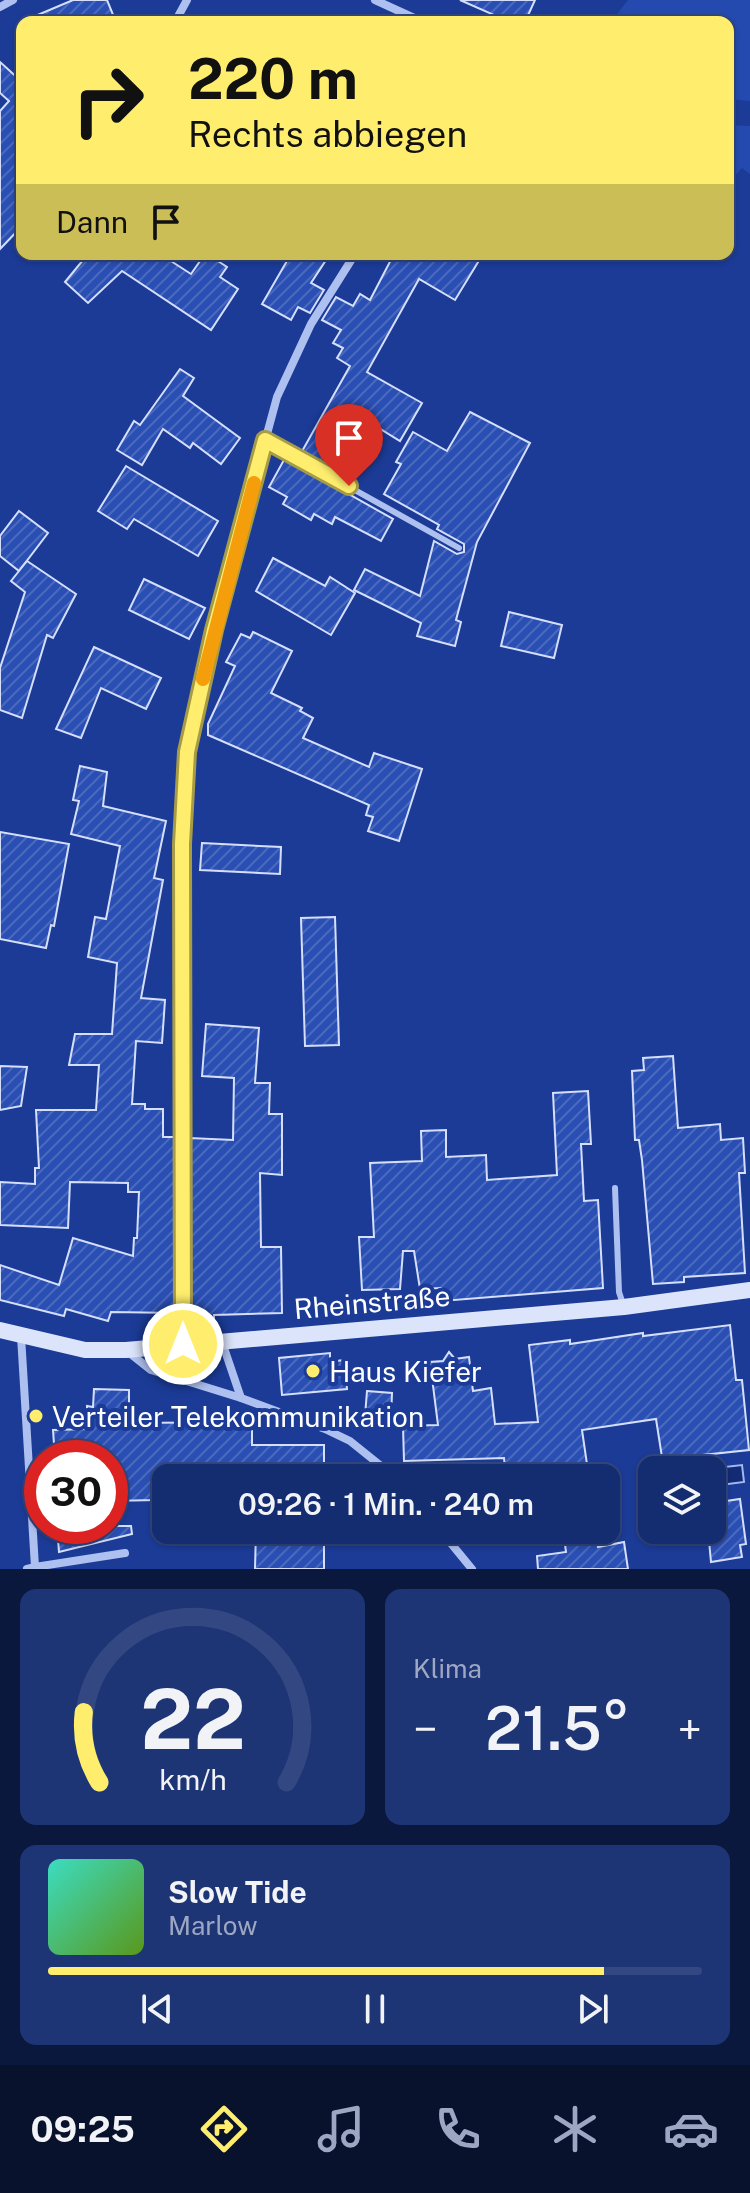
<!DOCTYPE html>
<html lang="de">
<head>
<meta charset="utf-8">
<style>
  :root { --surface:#142c70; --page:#1d3475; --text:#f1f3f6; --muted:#9da7c3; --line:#334883; --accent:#ffee6d }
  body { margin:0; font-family:"Public Sans",sans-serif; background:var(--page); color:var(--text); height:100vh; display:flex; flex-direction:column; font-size:30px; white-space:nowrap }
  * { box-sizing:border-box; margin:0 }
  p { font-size:26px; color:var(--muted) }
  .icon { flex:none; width:44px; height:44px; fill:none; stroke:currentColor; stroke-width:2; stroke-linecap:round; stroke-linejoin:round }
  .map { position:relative; height:1569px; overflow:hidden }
  .panel { display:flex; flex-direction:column; gap:20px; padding:20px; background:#0b183e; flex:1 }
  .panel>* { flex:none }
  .banner { position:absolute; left:16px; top:16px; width:718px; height:244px; border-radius:16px; box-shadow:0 2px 6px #0004,0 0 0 2px var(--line); background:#ffee6d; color:#111; overflow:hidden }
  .buttons { position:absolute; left:638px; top:1456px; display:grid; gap:16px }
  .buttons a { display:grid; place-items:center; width:88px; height:88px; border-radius:16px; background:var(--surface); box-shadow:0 2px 6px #0004,0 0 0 2px var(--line); font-size:40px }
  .speed { position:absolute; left:24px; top:1440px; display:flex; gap:16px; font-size:40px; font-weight:700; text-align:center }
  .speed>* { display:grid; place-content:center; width:104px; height:104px; border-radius:50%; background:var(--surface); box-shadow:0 2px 6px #0004,0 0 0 2px var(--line); line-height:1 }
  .speed .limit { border:12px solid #d22; background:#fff; color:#111 }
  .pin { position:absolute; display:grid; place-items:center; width:68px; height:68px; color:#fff; margin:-82px -34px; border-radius:50% 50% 50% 0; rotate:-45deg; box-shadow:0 0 8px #0007 }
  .pin .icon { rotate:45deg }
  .me { position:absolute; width:88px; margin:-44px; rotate:0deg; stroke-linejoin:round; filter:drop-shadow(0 0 6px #0008) }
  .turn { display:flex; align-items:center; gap:28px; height:168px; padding:0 40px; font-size:36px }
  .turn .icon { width:104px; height:104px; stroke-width:2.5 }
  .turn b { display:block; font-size:56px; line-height:68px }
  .then { display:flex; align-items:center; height:76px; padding:0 40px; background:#0003; gap:16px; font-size:30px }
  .big { font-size:60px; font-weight:600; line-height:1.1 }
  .panel .widget { flex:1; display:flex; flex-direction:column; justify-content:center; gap:12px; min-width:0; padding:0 28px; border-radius:16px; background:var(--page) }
  .panel .dial { align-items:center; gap:0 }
  .dial svg { height:208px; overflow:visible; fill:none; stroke:var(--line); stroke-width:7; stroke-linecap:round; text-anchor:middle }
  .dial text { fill:var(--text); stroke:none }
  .song { display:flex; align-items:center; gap:24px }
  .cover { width:96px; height:96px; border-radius:12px; background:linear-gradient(135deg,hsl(170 70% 55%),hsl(90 70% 35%)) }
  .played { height:8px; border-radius:4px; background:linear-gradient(90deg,var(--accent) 85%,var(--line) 85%) }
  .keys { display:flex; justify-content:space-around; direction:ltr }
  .heat { display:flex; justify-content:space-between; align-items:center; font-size:44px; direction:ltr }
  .panel .tiles { flex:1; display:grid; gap:20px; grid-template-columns:1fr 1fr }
  .widget:last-child { grid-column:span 2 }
  .trip { position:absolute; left:152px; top:1464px; width:468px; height:80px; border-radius:16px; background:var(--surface); box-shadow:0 2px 6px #0004,0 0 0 2px var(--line); font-weight:600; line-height:80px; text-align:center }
  .tab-bar { display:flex; height:128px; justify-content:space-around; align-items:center; background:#08122d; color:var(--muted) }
  .tab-bar .icon { width:56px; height:56px }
  .tab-bar .selected { color:var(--accent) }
  .tab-bar b { font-size:36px; color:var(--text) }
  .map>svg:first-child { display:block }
  .grass { fill:#244aaf }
  .water { fill:url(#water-ripples); stroke:#a1b8f2; stroke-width:2 }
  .building { fill:url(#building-hatch); stroke:#d5dffb; stroke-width:2 }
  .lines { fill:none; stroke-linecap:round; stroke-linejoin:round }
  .lane { stroke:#aec0f0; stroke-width:6 }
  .street { stroke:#aec0f0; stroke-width:8 }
  .secondary { stroke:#dbe4fb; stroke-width:16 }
  .route-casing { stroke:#a69b47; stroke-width:20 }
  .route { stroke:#ffee6d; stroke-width:14 }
  .slow { stroke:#f59e0b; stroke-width:14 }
  .poi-dot { fill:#ffee6d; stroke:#1b3b96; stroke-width:3 }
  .labels { text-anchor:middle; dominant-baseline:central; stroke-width:8; stroke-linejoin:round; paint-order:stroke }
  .street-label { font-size:28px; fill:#fff; stroke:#1b3b96 }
  .poi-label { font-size:28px; fill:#fff; stroke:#1b3b96; text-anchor:start }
</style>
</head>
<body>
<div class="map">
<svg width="750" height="1569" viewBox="0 0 750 1569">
  <defs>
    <pattern id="water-ripples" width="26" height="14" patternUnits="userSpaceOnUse" patternTransform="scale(2)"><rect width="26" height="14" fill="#122b74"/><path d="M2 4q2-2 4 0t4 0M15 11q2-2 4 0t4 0" fill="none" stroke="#364b89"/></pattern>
    <pattern id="building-hatch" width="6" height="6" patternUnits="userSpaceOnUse" patternTransform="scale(2)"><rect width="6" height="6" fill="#2a4fb4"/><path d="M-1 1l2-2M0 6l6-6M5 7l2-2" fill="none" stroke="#4a69bf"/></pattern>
  </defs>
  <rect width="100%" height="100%" fill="#1b3b96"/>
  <!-- grass -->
  <g class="grass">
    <path d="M628 0H750V101L728 99V22H611Z"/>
    <path d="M728 125 750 126V174L742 168 728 183Z"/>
  </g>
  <!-- water -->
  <path class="water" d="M742 1465 744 1482 712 1486V1470L707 1469Z"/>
  <!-- building -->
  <g class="building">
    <path d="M73 0H107L116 22H21Z"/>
    <path d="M460 0H535L525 22H510Z"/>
    <path d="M0 62 22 82V226L0 249V111L9 101 0 93Z"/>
    <path d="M88 254H160L191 274 205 254H207L227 267 220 277 238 289 211 330 122 271 88 303 65 282Z"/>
    <path d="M291 254H330L311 283 324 290 310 313 298 307 291 320 262 304Z"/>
    <path d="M394 254H483L455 300 419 279 367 372 422 403 400 441 364 419 333 471 301 453 350 366 337 358 343 348 333 343 341 330 322 320 336 297 353 306 360 294 370 300Z"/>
    <path d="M180 369 194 378 183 396 240 438 221 464 193 443 190 448 163 429 142 465 117 450 134 421 140 425Z"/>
    <path d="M470 412 530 443 477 542 456 620 461 622 455 646 417 636 421 623 354 590 365 569 420 596 434 541 457 554 464 552V544L437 529 439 525 384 494 401 464 396 462 413 432 447 451Z"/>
    <path d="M285 458 393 519 381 541 335 517 332 524 314 514 311 520 283 504 287 497 269 487Z"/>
    <path d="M126 466 218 521 198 556 134 519 127 529 98 511Z"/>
    <path d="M19 511 48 533 19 571 0 556V536Z"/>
    <path d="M273 558 325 586 330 577 355 593 331 635 256 591Z"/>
    <path d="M27 561 76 594 53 638 47 635 22 718 0 710V668L25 592 11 581Z"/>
    <path d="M144 579 205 608 189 639 129 610Z"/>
    <path d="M509 612 562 625 554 658 501 646Z"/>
    <path d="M253 632 292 651 271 693 302 708 300 711 313 718 303 738 369 767 374 753 422 769 399 841 368 831 373 817 366 815 369 805 208 735V724L235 666 226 662 241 634 250 638Z"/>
    <path d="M94 647 161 678 146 709 101 688 81 738 56 729Z"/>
    <path d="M80 766 107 772 103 806 166 821 154 878 163 880 141 998 165 1000 162 1043 136 1041 132 1104H145V1109H163V1137H176V1313L111 1312 108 1321 66 1309 64 1316 0 1300V1265L59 1285 73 1238 133 1256 134 1238H137L139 1192H128V1183L70 1182 68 1228 0 1225V1182L35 1184V1168H39L36 1110H96L99 1065H69L75 1034H112L117 963 88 957 95 917 106 919 120 846 71 834 79 801 73 800Z"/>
    <path d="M0 832 69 844 54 926 51 925 46 948 0 939Z"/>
    <path d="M202 843 281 847 280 874 200 870Z"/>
    <path d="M335 917 339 1045 305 1046 301 918Z"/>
    <path d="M206 1024 259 1028 255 1083H270L269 1114H282V1175L260 1173 261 1247H281L282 1313 214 1315V1320H190V1138L233 1140 234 1078 202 1076Z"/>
    <path d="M673 1056 678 1128 720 1124 721 1140 743 1138 745 1173H739L745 1273 684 1277V1282L653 1284 642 1160 639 1140H635L632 1071 644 1070 643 1058Z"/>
    <path d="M0 1066 27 1067 21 1106 0 1110Z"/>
    <path d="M588 1091 591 1144H581L584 1201 598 1200 603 1288 442 1301 441 1288 420 1289 414 1251H403L400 1289 362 1290 359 1237H374L370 1163 422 1161 421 1131 446 1130V1157L486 1155 487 1180 557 1175 553 1093Z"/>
    <path d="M730 1325 736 1380H742L749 1450 684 1457 685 1470H664L656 1419 582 1430 589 1478H506L504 1458 404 1461 403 1426 438 1425 430 1362 443 1361 449 1352 455 1359 469 1357 473 1391 491 1388 495 1424 538 1422 529 1345 570 1340V1344L643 1333V1336Z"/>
    <path d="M330 1353V1362L344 1360 347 1389 282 1395 279 1358Z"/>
    <path d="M94 1389 129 1390V1423L252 1422V1445H324V1478H166V1487H156V1500L110 1501V1458H55L53 1430 87 1429V1406L93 1407Z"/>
    <path d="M367 1391 392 1393 391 1418 365 1416Z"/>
    <path d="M740 1499 746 1544 740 1545 742 1557 711 1562 708 1530H712V1503Z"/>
    <path d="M57 1526H131L132 1534 59 1552Z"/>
    <path d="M256 1530H324V1569H255Z"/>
    <path d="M563 1530H596L598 1547 624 1542 628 1569H538L537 1556 566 1552Z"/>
  </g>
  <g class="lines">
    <!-- lane -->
    <g class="lane">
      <path d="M265 440 459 548"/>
      <path d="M615 1188 619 1292 623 1304"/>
    </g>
    <!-- street -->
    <g class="street">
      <path d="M375 0 423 22"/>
      <path d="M0 7 13 0"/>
      <path d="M175 22 187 0"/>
      <path d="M21 1336 35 1567 27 1569"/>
      <path d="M222 1342 241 1398"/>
      <path d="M183 1344 182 844 187 752 214 630 277 397 311 324 355 254"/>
      <path d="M127 1351 151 1370 241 1398 325 1429 350 1441 396 1478"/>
      <path d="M440 1530 472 1569"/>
      <path d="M35 1567 125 1553"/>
    </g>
    <!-- secondary -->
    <path class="secondary" d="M0 1330 85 1350H126L624 1307 750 1290"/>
  </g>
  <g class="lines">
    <defs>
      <path id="route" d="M183 1344 182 844 187 752 214 630 265 440 349 486"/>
    </defs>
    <!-- route casing -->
    <use href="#route" class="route-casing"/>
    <!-- route -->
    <use href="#route" class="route"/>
    <!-- slow -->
    <path class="slow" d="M203 679 254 483"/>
  </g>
  <!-- markers -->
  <g class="poi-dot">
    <circle cx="313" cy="1371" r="8"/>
    <circle cx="36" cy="1416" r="8"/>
  </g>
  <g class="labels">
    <!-- street labels -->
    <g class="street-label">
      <text transform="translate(372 1302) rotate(-5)">Rheinstraße</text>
    </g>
    <!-- poi labels -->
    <g class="poi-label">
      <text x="329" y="1371">Haus Kiefer</text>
      <text x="52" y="1416">Verteiler Telekommunikation</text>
    </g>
  </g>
</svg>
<div class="buttons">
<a><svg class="icon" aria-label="layers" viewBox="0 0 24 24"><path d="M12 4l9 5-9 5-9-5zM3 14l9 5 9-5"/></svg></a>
</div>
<div class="speed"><div class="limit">30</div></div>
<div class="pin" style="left:349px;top:486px;background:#d93025"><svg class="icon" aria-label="arrive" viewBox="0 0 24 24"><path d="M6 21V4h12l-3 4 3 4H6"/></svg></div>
<svg class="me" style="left:183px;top:1344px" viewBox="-20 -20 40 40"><circle r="17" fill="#ffee6d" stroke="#fff" stroke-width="3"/><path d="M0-11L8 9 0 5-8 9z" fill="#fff"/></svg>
<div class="trip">09:26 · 1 Min. · 240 m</div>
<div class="banner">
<div class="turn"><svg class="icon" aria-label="right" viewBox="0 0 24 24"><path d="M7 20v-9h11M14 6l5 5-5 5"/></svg><div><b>220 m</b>Rechts abbiegen</div></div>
<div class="then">Dann<svg class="icon" aria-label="arrive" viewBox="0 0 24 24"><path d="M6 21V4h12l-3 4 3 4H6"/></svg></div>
</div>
</div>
<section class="panel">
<div class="tiles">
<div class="widget dial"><svg viewBox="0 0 100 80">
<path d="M14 69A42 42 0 1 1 86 69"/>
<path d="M14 69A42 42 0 0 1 8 42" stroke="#ffee6d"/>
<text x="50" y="56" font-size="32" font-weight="700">22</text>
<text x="50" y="72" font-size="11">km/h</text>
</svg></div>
<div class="widget"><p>Klima</p>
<div class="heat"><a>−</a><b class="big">21.5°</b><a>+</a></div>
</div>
<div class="widget">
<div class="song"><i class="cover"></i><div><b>Slow Tide</b><p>Marlow</p></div></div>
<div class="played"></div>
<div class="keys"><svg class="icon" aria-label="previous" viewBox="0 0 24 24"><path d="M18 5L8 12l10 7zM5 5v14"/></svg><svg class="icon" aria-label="pause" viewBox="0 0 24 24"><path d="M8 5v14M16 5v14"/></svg><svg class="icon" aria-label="next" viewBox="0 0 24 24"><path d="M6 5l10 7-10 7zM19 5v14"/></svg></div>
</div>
</div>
</section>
<nav class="tab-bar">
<b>09:25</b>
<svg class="icon selected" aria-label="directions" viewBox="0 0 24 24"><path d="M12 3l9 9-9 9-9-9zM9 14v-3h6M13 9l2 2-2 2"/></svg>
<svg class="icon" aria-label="music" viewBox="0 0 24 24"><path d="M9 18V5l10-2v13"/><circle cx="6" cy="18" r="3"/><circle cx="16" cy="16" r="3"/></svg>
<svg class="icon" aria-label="phone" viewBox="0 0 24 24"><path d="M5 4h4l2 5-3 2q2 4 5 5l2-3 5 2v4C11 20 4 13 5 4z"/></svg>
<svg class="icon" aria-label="climate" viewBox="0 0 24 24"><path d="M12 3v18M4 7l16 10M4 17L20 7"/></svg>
<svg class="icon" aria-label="car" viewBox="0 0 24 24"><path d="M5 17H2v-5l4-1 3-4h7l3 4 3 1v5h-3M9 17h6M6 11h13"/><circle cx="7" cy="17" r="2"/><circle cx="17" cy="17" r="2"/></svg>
</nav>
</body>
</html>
